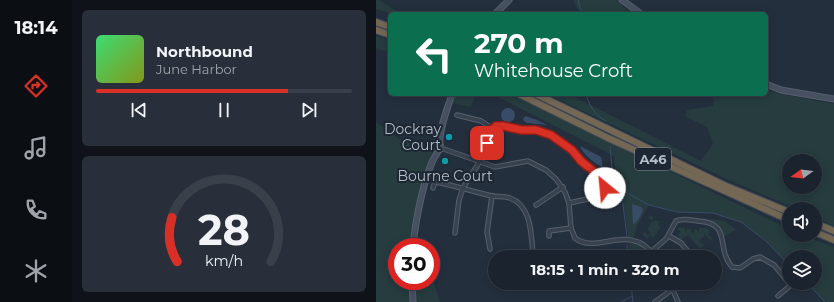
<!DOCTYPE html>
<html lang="en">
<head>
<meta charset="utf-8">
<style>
  :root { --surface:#1b232e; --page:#282f3a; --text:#f1f3f6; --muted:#a0a4aa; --line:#39404a; --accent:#d93025 }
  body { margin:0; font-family:Montserrat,sans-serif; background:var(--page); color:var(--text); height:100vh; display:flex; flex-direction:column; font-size:15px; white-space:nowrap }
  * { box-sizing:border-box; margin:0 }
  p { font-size:13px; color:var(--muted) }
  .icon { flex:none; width:22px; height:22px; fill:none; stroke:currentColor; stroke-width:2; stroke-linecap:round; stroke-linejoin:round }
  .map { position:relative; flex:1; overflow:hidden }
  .sheet { display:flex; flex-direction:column; gap:10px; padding:10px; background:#0f1319; width:304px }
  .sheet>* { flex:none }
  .guide { position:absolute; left:12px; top:12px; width:380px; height:84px; border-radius:6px; box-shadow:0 2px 10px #0003,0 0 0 1px var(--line); background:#0b6e4f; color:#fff; overflow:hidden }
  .needle { width:26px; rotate:255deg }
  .buttons { position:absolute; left:406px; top:154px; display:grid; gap:8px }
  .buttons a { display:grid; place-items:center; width:40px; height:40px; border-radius:50%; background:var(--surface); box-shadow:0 2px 10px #0003,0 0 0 1px var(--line); font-size:20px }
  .speed { position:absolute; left:12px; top:238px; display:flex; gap:8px; font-size:20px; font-weight:700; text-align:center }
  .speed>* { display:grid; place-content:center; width:52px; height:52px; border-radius:50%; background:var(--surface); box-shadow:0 2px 10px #0003,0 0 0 1px var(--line); line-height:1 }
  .speed .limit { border:6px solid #d22; background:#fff; color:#111 }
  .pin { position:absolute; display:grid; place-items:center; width:34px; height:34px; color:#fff; margin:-17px; border-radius:8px; box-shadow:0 2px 6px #0006 }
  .me { position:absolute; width:44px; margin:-22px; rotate:332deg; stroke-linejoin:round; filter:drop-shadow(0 0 3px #0008) }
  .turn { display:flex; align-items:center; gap:14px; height:84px; padding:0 20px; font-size:18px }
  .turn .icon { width:52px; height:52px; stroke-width:2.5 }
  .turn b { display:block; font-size:28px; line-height:34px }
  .sheet .tile { flex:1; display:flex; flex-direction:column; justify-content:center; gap:6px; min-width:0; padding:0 14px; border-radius:6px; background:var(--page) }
  .sheet .dial { align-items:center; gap:0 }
  .dial svg { height:104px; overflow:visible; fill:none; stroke:var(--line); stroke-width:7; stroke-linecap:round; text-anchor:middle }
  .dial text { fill:var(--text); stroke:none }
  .song { display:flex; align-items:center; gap:12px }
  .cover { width:48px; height:48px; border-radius:6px; background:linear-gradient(135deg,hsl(140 70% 55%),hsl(70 70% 35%)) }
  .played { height:4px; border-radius:2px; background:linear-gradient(90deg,var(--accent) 75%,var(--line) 75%) }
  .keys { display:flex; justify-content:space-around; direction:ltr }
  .trip { position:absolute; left:112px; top:250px; width:234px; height:40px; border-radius:20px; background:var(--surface); box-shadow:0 2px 10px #0003,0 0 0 1px var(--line); font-weight:700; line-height:40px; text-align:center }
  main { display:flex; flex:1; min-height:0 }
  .menu { display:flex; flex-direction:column; width:72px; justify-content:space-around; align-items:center; background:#0b0e12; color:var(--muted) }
  .menu .icon { width:28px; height:28px }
  .menu .selected { color:var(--accent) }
  .menu b { font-size:18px; color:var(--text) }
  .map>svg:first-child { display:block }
  .green { fill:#263c3f; fill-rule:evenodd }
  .water { fill:#394c67 }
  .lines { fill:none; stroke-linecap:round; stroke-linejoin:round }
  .stream { stroke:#394c67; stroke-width:1 }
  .street-casing { stroke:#565f6c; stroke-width:5.5 }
  .secondary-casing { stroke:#565f6c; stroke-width:7 }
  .highway-casing { stroke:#434c59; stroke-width:8 }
  .street { stroke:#38414e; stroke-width:3.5 }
  .secondary { stroke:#465061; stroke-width:5 }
  .highway { stroke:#746855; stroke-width:6 }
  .route-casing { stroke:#8d1f18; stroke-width:10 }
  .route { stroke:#d93025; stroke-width:7 }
  .culture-dot { fill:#0f9aa8; stroke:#1d2633; stroke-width:1.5 }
  .labels { text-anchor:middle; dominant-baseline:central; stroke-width:4; stroke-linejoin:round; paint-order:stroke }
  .shield { fill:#1d2633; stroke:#878f9c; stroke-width:1 }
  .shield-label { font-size:13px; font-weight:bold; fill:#b4bcc9 }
  .poi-label { font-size:14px; fill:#b4bcc9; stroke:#1d2633; text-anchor:end }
</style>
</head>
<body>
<main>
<nav class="menu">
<b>18:14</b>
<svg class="icon selected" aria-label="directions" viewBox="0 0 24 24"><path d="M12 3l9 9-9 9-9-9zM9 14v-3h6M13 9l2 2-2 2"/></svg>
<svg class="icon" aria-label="music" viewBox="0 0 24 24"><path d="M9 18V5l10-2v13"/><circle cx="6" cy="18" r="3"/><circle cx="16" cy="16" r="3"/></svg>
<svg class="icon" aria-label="phone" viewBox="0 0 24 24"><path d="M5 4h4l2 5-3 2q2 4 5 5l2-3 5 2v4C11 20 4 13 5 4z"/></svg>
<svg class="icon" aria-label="climate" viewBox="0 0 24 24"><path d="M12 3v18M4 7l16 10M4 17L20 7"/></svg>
</nav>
<section class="sheet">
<div class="tile">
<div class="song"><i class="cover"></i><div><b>Northbound</b><p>June Harbor</p></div></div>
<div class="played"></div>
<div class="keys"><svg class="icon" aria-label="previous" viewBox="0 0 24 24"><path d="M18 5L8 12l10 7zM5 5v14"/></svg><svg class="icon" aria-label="pause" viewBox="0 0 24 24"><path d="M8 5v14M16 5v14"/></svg><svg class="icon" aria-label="next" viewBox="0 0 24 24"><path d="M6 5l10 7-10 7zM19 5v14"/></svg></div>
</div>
<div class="tile dial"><svg viewBox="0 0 100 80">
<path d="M14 69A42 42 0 1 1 86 69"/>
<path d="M14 69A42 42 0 0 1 10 35" stroke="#d93025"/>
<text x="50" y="56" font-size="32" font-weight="700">28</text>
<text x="50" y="72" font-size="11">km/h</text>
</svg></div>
</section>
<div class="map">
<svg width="458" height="302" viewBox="0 0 458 302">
  <rect width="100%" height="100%" fill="#242f3e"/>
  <!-- green -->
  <g class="green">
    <path d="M0 0H3L25 14H16L0 9Z"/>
    <path d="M197 0H240L255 14H204Z"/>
    <path d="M0 36 14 40V53L0 48Z"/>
    <path d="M390 89 399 93 458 104V226L439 217V209H421L355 181 171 94H193L325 161 337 144 331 127 309 116 311 110 337 106 338 94H390ZM413 161H439V187H413Z"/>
    <path d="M78 94H99L95 107 75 103Z"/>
    <path d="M116 94H134L413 229V235H426L458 247V302H449L431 283H439V257H413V265L390 241 365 222 337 213 301 212 273 205 261 226 258 237H252L248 204 239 180 238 156Z"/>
    <path d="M0 122 27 142 58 147 40 213 36 247H21V281H34L35 302H0Z"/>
    <path d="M273 215 278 217 276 220 277 222 280 220 284 222 282 225 285 227 282 231 278 229 282 232 277 238 274 235 271 239 267 235 268 232 273 235 275 232 271 230 276 221 272 218Z"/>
    <path d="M335 219 349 221 360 230 346 238 334 222Z"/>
    <path d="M302 227 309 228V232L311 229H315V232L318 233V229L321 230 323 233V228H330L335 232 332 234 337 239 334 240 328 233 329 236 323 240 328 245 324 249 312 235 305 240 301 239 304 231 301 230Z"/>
    <path d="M258 243 264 245 274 256 254 257 253 244Z"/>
    <path d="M57 280 64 302H40L39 289Z"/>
  </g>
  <!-- water -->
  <g class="water">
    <circle cx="132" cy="115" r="7"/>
    <path d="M149 116 161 120 171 125 151 123 147 120Z"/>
    <path d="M204 146 225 157 227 168C219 163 207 155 204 146Z"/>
    <path d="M256 204 265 207 267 210 263 219 257 225Z"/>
  </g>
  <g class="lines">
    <!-- stream -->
    <g class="stream">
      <path d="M202 0 206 14"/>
      <path d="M210 94C213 105 219 116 230 121"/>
      <path d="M234 146 237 179 242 188 247 204 251 237"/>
      <path d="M242 188 273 205 301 212 337 213 365 222 390 241 413 265"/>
      <path d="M251 245 252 257"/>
      <path d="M255 283 257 302"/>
      <path d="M431 283 449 302"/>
      <path d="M245 302 256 296"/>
    </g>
    <defs>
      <g id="street">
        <path d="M81 115 105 121 116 128"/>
        <path d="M65 148 119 167 152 161 170 170 180 179 189 192 193 203 195 228 199 238C222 256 253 220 280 257"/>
        <path d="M59 182 60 175"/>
        <path d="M57 188 59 182C77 185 94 191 112 195 119 197 127 196 134 198 156 206 155 235 157 254"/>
        <path d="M160 205 187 187"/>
        <path d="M79 233 83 200 87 188 106 158 114 131 120 127 160 130 175 135 196 150 205 161 228 180 229 189 227 193 221 197 193 203"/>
        <path d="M173 236V231L195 228"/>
        <path d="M293 236 305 243 315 255"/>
        <path d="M114 249 111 232 116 196"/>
        <path d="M276 251 290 239 300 221C306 218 315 220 322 221 357 223 339 248 356 267L364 268 377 259 384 257 398 265 413 283"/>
        <path d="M294 283 302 302"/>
        <path d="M402 296 415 285 413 283"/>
        <path d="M279 302 297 289"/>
      </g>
      <g id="secondary">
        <path d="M246 0 265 14"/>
        <path d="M119 14 133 0"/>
        <path d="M390 84 405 90 458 99"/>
        <path d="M37 247C39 224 49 164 65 148 60 137 72 107 76 94"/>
        <path d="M36 281 37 302"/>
      </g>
      <g id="highway">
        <path d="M0 22 14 27"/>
        <path d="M0 30 14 35"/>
        <path d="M143 94 232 138 413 220"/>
        <path d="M160 94 350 186 413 212"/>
        <path d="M439 223 458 231"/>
        <path d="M439 232 458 240"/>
      </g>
    </defs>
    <!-- street casing -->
    <use href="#street" class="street-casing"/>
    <!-- secondary casing -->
    <use href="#secondary" class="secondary-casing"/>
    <!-- highway casing -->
    <use href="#highway" class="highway-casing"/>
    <!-- street -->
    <use href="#street" class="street"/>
    <!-- secondary -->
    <use href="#secondary" class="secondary"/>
    <!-- highway -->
    <use href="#highway" class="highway"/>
  </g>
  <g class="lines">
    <defs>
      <path id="route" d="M111 143 115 130 120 126H127L146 130H160L175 135 196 150 205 161 226 178 230 184 229 188"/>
    </defs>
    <!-- route casing -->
    <use href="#route" class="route-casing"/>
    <!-- route -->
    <use href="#route" class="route"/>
  </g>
  <!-- markers -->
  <g class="culture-dot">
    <circle cx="73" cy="137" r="4"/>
    <circle cx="69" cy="161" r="4"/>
  </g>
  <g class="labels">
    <!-- shield labels -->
    <rect class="shield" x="259" y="148" width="36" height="22" rx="3"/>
    <g class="shield-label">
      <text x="277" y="159">A46</text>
    </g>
    <!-- poi labels -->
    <g class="poi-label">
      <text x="65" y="129">Dockray<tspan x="65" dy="16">Court</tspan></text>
      <text x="69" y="176" text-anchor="middle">Bourne Court</text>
    </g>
  </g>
</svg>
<div class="buttons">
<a><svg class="needle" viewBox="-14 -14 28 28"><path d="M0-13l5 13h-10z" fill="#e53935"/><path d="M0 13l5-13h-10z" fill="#a0a4aa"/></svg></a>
<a><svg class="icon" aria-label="sound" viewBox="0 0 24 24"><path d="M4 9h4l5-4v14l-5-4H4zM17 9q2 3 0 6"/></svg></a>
<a><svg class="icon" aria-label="layers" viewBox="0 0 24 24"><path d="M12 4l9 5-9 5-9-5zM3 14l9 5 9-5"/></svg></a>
</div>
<div class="speed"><div class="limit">30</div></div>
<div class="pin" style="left:111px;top:143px;background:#d93025"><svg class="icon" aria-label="arrive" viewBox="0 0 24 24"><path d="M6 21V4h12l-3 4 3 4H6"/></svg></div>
<svg class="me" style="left:229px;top:188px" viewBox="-20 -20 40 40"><circle r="19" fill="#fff"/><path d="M0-13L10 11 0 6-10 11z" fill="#d93025"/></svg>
<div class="trip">18:15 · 1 min · 320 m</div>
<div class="guide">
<div class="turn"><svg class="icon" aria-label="left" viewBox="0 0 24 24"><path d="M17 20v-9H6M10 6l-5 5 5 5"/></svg><div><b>270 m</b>Whitehouse Croft</div></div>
</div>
</div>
</main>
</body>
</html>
